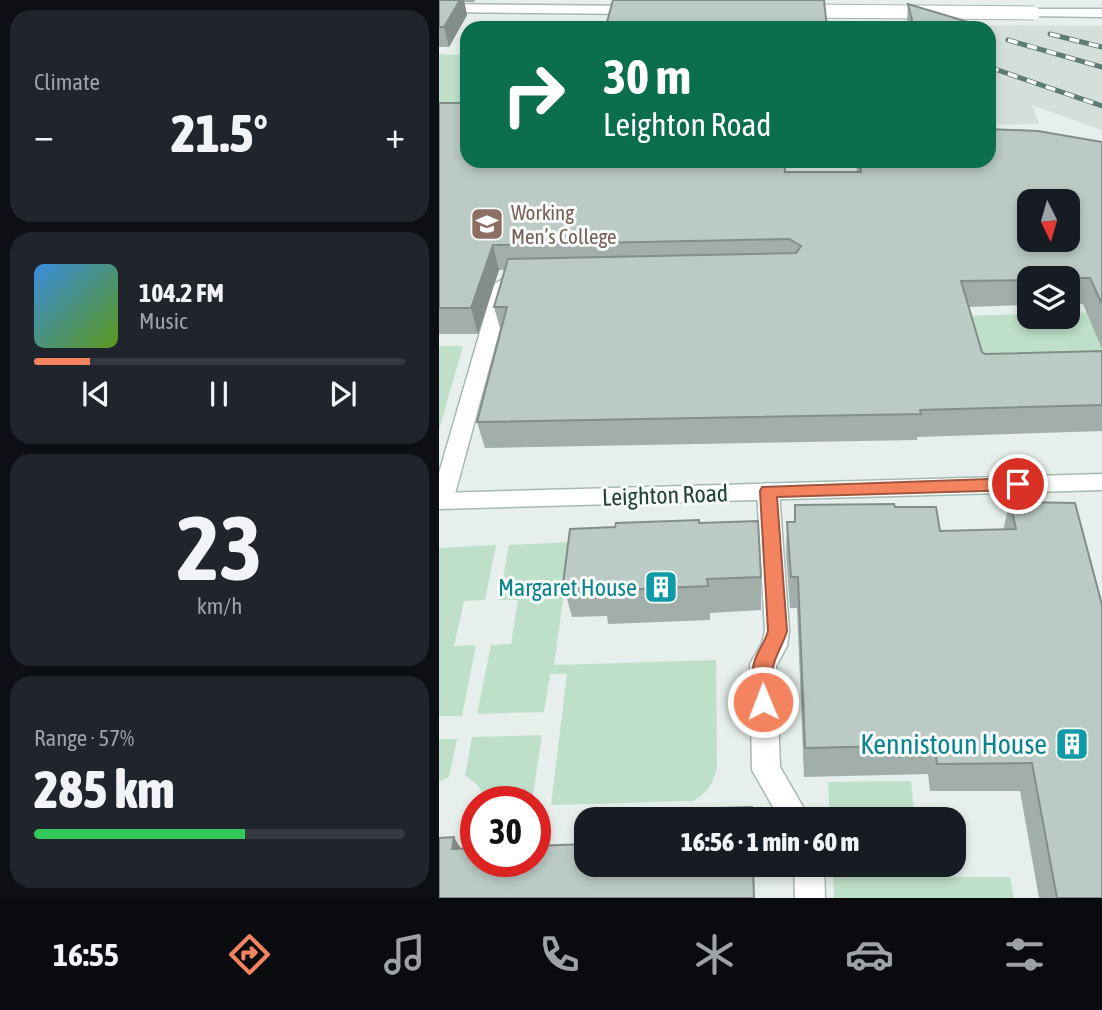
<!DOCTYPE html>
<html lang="en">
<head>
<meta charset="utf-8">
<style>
  :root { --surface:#171b24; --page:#20242c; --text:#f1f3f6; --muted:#9ea1a6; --line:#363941; --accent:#f4845f }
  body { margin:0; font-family:"Asap Condensed",sans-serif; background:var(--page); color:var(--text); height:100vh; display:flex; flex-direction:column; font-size:26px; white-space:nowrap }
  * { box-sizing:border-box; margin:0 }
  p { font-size:23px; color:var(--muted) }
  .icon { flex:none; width:38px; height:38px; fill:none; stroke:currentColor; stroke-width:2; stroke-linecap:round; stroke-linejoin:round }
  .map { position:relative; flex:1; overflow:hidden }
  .side { display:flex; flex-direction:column; gap:10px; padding:10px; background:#0d0f14; width:439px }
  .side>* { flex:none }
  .top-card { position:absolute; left:21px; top:21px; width:536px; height:147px; border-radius:21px; box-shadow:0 4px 10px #0003; background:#0b6e4f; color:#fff; overflow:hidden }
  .needle { width:46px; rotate:175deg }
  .fabs { position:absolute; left:578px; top:189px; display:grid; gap:14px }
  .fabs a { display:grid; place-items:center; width:63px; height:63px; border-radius:14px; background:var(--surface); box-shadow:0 4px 10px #0003; font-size:35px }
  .speed { position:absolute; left:21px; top:786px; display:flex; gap:14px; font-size:35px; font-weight:700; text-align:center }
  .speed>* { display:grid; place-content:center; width:91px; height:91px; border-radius:50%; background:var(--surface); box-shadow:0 4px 10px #0003; line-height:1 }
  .speed .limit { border:10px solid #d22; background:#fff; color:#111 }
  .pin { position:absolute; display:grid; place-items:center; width:60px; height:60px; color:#fff; margin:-30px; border:4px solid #fff; border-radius:50%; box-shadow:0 2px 7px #0007 }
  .me { position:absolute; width:77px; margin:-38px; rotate:359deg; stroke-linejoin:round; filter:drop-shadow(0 0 5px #0008) }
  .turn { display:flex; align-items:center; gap:24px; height:147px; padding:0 28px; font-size:32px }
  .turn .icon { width:91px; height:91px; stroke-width:2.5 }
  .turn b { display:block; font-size:49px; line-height:60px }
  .big { font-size:52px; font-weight:800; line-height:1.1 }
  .side .tile { flex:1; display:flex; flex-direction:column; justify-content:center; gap:10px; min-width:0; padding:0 24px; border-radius:21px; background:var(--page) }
  .side .dial { align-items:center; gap:0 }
  .dial b { font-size:91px; line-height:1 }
  .song { display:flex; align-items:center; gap:21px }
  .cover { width:84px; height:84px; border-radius:10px; background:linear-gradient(135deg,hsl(210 70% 55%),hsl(90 70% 35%)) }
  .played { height:7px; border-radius:4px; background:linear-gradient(90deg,var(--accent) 15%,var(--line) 15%) }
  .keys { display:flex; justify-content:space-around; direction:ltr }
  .heat { display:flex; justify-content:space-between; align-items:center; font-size:38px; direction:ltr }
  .charge { height:10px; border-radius:5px; background:linear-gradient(90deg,#34c759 57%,var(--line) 0) }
  .trip { position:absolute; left:135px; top:807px; width:392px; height:70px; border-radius:21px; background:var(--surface); box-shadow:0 4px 10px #0003; font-weight:800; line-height:70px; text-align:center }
  .menu { display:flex; height:112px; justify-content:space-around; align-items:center; background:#090b0e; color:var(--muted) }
  .menu .icon { width:49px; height:49px }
  .menu .on { color:var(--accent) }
  .menu b { font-size:32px; color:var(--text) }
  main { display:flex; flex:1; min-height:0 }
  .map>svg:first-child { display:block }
  .built { fill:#d4dfda }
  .green { fill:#bfe0c8 }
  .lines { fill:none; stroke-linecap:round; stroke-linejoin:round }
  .street-casing { stroke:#a8b8b2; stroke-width:3 }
  .secondary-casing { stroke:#a4bbb3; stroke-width:3 }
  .street { fill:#fff; fill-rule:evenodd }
  .secondary { fill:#fff; fill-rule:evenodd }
  .rail-casing { stroke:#5f7d75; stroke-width:5 }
  .rail { stroke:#f7fbf9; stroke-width:3.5; stroke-dasharray:10; stroke-linecap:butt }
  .street-bridge-casing { stroke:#a8b8b2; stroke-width:15; stroke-linecap:butt }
  .street-bridge { stroke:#fff; stroke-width:13 }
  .wall { fill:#a1aea9 }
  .shaded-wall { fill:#838d89 }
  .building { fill:#bbcac4; stroke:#838d89; stroke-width:2; fill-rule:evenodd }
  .route { fill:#f4845f; stroke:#9f563e; stroke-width:2 }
  .labels { text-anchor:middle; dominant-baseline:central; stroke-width:6; stroke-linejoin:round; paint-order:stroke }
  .far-education-label { font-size:21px; fill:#785e54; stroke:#f7fbf9; text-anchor:start }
  .street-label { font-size:24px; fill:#24423a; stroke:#f7fbf9 }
  .culture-label { font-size:24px; fill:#0d838f; stroke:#f7fbf9; text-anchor:end }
  .near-culture-label { font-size:28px; fill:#0d838f; stroke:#f7fbf9; text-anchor:end }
</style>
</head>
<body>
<main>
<section class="side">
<div class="tile"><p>Climate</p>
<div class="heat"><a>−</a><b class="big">21.5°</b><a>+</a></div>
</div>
<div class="tile">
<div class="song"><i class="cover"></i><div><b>104.2 FM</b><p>Music</p></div></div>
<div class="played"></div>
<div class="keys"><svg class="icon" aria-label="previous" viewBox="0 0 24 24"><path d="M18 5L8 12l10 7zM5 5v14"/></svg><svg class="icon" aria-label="pause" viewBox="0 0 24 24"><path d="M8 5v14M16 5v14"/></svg><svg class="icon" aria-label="next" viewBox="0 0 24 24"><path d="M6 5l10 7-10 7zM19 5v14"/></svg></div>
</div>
<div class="tile dial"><b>23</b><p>km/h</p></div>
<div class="tile"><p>Range · 57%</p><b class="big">285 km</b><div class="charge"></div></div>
</section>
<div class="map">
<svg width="663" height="898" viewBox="0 0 663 898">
  <rect width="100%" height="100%" fill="#e6efeb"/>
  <!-- built -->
  <path class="built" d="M490 25 663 26V130L593 105 600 124 550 125V28H476Z"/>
  <!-- green -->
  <g class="green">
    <path d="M80 21 156 22 153 28H77Z"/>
    <path d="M28 38V103L0 111V54L19 55Z"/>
    <path d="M663 312V373L536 353 525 316 590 314V317H628V313Z"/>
    <path d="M0 346H24L0 430Z"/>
    <path d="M132 542 115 665 277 660 278 768C273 785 269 793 254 801L112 805 128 674H111L105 712 38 714 52 645 72 644 79 600H60L70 545Z"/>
    <path d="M57 545 46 600 25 601 15 646 37 645 23 716H0V548Z"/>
    <path d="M103 735 93 801H45C44 789 37 782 26 776L33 737Z"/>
    <path d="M0 739H18L10 777 0 782Z"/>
    <path d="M472 781 476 819H391L389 782Z"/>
    <path d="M394 865H481L483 877H571L575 898H395Z"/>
  </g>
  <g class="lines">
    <defs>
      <g id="street">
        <path d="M0 4 197 6 203 10 197 14 0 12Z"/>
        <path d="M595 9H663V17L591 16 589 13Z"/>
        <path d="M64 279 73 284 14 501 11 507 0 508V473L55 284Z"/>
        <path d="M329 483 337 485 340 491 350 631 348 646 337 666 341 767 371 819H341L313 770 311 664 323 643 326 631 318 491 321 485Z"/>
        <path d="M355 864H385L386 898H356Z"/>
      </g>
      <path id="secondary" d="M663 474V490L0 509V493Z"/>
    </defs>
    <!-- street casing -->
    <use href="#street" class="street-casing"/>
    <!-- secondary casing -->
    <use href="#secondary" class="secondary-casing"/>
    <!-- street -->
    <use href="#street" class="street"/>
    <!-- secondary -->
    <use href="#secondary" class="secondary"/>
    <defs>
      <g id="rail">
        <path d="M611 34 663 47"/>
        <path d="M569 40 663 67"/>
        <path d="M550 67 663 106"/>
      </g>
    </defs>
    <!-- rail casing -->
    <use href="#rail" class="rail-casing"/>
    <!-- rail -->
    <use href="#rail" class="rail"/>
    <defs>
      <path id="street-bridge" d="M360 11 595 13"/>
    </defs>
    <!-- street-bridge casing -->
    <use href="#street-bridge" class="street-bridge-casing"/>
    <!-- street-bridge -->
    <use href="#street-bridge" class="street-bridge"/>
  </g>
  <!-- wall -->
  <g class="wall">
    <path d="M0 0H36L35 2H25L28 15 10 47H0Z"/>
    <path d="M469 4 549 28H469L468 21Z"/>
    <path d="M168 22 388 28H168Z"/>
    <path d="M0 103 346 172H418L417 161H550L663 142V349L644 304H628V278H590V305L529 307 543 352 546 354 663 351V431L478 437V440L46 448 38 422 62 332 55 307 66 270H60L39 334H0Z"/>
    <path d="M571 502 663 898H600L581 791H491L489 774 365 777 358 608H351L347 554 348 522H355L356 505 456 507 501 531 564 530Z"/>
    <path d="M260 523 322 577V610L271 613V620L169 624 168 616 133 617 124 584Z"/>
  </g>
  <!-- shaded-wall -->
  <g class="shaded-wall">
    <path d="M21 0H25L28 15 10 47 5 27Z"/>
    <path d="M553 29 550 47V31Z"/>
    <path d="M54 245 60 270 39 334 32 308Z"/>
    <path d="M15 837 31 864 13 849Z"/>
  </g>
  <!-- building -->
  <g class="building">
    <path d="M0 0H21L5 27H0Z"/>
    <path d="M174 0H385L388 28H258V26L168 22Z"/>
    <path d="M469 4 549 28H475Z"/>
    <path d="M0 103H28V161H345L346 172H422L421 161H550V129L599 131 663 142V304L651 278H590V280L522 281 543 352 546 354 663 351V405L481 410 482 414 38 422 68 307H55L69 259 357 253 362 246 350 239 54 245 32 308H0ZM590 201H628V240H590Z"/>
    <path d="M571 502 636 503 663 605V898H618L593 763 498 764 496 745 366 748 359 577H352L348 522H356V505L455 504 456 507H497L501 531 577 529Z"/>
    <path d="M260 520V523L319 521 322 577 268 579 269 586 162 591 163 582 124 584 131 529 176 527 177 523Z"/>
    <path d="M313 807V819H207L208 810Z"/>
    <path d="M15 837 13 849 37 848V861H96V846L147 844V864H314L315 898H0V838Z"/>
  </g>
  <!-- route -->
  <path class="route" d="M579 478 588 484 579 490 338 497 348 631C345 643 335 657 334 668 333 682 337 696 331 708L324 711 317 708C312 697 312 674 315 663 318 651 326 643 329 631L321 491 323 487Z"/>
  <!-- icons -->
  <defs>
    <symbol id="university-square" viewBox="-11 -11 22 22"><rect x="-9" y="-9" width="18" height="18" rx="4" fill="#8d6e63" stroke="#f7fbf9"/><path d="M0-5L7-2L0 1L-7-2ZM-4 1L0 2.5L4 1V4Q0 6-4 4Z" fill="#fff"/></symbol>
    <symbol id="building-square" viewBox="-11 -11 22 22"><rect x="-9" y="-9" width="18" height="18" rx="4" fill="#0f9aa8" stroke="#f7fbf9"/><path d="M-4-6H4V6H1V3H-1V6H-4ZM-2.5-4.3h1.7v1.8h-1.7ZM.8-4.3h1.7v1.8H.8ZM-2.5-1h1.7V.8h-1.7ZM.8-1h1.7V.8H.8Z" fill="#fff"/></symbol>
  </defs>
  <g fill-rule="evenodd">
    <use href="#university-square" x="29" y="205" width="38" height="38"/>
    <use href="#building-square" x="203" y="568" width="38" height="38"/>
    <use href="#building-square" x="614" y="725" width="38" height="38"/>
  </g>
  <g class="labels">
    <!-- far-education labels -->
    <g class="far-education-label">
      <text x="72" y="212">Working<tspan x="72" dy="24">Men’s College</tspan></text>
    </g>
    <!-- street labels -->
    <g class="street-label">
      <text transform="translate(226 495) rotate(-2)">Leighton Road</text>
    </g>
    <!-- culture labels -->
    <g class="culture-label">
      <text x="198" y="587">Margaret House</text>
    </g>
    <!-- near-culture labels -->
    <g class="near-culture-label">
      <text x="608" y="744">Kennistoun House</text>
    </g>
  </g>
</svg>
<div class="fabs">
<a><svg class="needle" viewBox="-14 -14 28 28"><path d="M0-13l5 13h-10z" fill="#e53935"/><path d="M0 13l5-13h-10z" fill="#9ea1a6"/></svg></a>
<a><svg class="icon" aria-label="layers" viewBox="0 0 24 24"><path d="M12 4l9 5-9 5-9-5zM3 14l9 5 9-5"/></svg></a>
</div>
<div class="speed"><div class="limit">30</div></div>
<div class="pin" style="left:579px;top:484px;background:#d93025"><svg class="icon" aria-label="arrive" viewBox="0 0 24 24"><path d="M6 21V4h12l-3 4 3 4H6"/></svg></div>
<svg class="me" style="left:324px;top:702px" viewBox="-20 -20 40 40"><circle r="17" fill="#f4845f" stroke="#fff" stroke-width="3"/><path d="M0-11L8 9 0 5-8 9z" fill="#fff"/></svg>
<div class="trip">16:56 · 1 min · 60 m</div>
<div class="top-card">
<div class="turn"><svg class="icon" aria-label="right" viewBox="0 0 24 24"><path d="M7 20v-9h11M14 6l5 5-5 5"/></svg><div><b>30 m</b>Leighton Road</div></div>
</div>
</div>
</main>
<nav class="menu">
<b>16:55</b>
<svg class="icon on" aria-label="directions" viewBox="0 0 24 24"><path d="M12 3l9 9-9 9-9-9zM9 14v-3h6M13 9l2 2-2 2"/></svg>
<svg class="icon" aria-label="music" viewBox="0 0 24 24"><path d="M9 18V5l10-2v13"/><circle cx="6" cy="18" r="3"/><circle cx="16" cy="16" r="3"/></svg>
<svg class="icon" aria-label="phone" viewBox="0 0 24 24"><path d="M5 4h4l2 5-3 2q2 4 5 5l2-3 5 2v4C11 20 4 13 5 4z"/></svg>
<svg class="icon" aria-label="climate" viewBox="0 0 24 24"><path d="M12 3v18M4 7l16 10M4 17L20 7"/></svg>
<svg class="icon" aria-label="car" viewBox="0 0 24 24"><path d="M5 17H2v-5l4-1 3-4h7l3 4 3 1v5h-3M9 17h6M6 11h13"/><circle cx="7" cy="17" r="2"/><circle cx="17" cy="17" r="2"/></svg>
<svg class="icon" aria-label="filters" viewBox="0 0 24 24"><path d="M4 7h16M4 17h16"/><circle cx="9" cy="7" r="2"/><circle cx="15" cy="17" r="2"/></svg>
</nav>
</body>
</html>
